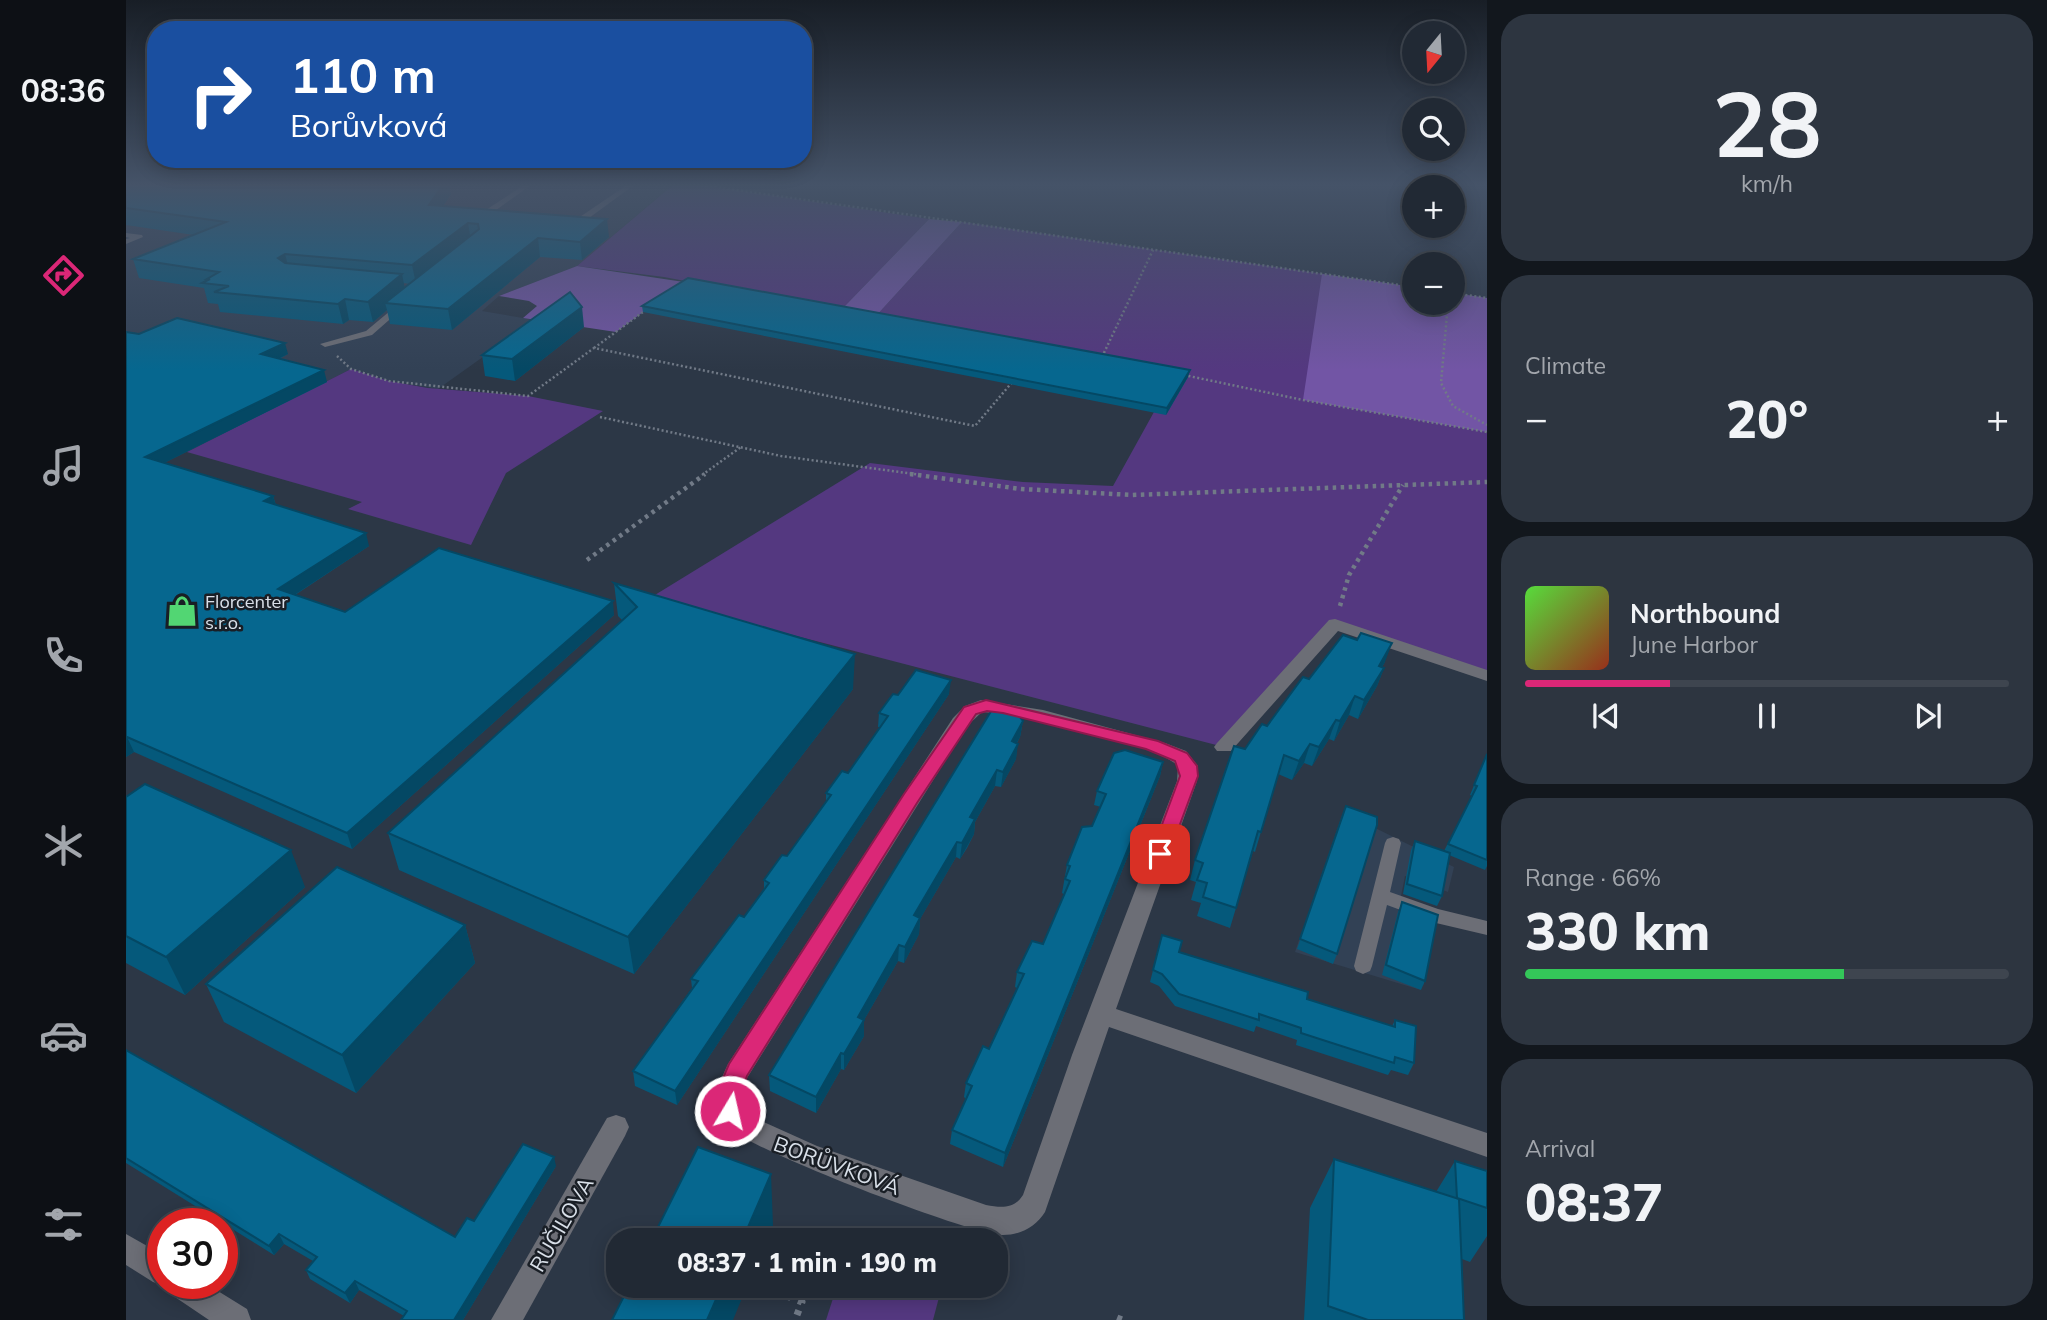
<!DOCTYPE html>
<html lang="en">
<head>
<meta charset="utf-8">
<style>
  :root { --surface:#212934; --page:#2d3540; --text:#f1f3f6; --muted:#a2a6ac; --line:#3e454f; --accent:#db2777 }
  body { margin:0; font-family:Mulish,sans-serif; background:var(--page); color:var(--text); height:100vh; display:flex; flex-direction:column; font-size:26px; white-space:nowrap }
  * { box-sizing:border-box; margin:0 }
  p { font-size:23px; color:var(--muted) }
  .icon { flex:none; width:38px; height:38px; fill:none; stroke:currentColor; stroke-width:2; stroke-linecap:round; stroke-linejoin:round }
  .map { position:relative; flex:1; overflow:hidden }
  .side { display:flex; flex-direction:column; gap:14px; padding:14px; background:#12171d; width:560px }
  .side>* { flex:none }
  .guide { position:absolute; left:21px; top:21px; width:665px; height:147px; border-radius:28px; box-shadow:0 4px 18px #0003,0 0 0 2px var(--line); background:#1a4fa0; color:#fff; overflow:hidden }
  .needle { width:46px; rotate:198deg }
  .tools { position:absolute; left:1276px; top:21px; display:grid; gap:14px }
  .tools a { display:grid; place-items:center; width:63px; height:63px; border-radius:50%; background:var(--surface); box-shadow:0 4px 18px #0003,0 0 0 2px var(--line); font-size:35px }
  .speed { position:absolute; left:21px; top:1208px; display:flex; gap:14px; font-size:35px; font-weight:700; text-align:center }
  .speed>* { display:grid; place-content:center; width:91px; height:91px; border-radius:50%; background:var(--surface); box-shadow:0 4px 18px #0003,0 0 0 2px var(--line); line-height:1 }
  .speed .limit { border:10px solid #d22; background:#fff; color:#111 }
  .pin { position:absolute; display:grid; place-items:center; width:60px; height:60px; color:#fff; margin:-30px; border-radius:14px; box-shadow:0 4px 10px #0006 }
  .me { position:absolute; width:77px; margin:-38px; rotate:9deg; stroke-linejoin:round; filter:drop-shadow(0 0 5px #0008) }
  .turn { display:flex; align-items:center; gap:24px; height:147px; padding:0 28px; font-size:32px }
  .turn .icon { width:91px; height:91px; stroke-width:2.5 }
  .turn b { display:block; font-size:49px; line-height:60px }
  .big { font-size:52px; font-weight:800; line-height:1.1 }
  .side .widget { flex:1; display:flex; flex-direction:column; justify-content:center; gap:10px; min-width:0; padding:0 24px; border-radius:28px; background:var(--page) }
  .side .dial { align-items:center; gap:0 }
  .dial b { font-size:91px; line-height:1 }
  .song { display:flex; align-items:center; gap:21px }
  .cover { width:84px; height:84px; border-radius:10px; background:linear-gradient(135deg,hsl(110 70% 55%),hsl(10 70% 35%)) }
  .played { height:7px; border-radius:4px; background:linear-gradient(90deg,var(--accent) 30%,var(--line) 30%) }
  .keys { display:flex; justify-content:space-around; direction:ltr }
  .heat { display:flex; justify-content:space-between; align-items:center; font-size:38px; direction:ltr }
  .charge { height:10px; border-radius:5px; background:linear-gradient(90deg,#34c759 66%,var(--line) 0) }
  .trip { position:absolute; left:480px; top:1228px; width:402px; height:70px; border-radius:28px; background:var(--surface); box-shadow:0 4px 18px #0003,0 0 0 2px var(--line); font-weight:800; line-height:70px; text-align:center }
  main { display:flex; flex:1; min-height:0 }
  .menu { display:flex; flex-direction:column; width:126px; justify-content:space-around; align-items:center; background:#0d1015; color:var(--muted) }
  .menu .icon { width:49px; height:49px }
  .menu .current { color:var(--accent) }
  .menu b { font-size:32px; color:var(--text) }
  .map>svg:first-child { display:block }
  .built { fill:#324155 }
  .green { fill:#543880 }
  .forest { fill:#7255a5 }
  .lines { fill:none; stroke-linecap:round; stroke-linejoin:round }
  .path-far2 { stroke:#717a87; stroke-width:2.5; stroke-dasharray:2 2.5; stroke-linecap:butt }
  .path-far1 { stroke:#717a87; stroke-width:4.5; stroke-dasharray:3.5 4.5; stroke-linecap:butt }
  .path { stroke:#717a87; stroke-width:7; stroke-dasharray:5 8; stroke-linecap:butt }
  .service { fill:#6c6e76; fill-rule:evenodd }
  .minor { fill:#6c6e76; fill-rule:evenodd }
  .wall { fill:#05597b; fill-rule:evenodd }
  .shaded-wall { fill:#044864 }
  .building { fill:#06678f; stroke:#044864; stroke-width:2 }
  .route { fill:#db2777; stroke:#8e194d; stroke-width:2 }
  .labels { text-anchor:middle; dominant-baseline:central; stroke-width:5; stroke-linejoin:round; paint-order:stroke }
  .poi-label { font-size:18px; fill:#d9e0e9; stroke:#191e25; text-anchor:start }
  .near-street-label { font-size:21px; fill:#d9e0e9; stroke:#191e25 }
</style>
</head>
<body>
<main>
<nav class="menu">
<b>08:36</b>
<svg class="icon current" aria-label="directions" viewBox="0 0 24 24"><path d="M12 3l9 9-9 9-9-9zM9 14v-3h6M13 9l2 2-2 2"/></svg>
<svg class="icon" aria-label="music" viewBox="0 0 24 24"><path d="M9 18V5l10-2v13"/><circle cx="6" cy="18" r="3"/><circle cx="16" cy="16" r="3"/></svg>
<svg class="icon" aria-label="phone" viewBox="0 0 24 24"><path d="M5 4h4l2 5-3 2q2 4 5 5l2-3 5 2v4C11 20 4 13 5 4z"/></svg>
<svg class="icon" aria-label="climate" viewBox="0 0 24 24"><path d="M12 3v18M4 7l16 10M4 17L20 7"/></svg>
<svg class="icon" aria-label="car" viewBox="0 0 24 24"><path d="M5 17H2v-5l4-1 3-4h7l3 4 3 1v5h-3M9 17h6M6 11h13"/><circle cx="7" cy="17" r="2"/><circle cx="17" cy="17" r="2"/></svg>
<svg class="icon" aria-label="filters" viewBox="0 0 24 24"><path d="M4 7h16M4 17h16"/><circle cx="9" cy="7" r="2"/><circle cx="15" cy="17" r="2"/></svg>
</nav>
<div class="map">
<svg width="1361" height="1320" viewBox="0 0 1361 1320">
  <rect width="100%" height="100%" fill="#2c3746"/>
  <!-- built -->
  <g class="built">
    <path d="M24 185H546L451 266 373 296 356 311 409 320 312 389 263 381 225 369 61 452 28 442 0 448V194Z"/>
    <path d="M1217 812 1328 867 1322 892 1279 876 1272 911 1295 990 1169 952Z"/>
  </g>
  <!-- green -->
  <g class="green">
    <path d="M547 185H575L803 219 715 310 538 277 451 266Z"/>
    <path d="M836 222 1288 287V303H1326L1327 293 1361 298V676L1209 624 1098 747 524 598 744 463 897 482 987 486 1049 374 750 316Z"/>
    <path d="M225 369 263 381 302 388 402 396 477 411 380 473 345 545 222 509 236 502 61 452Z"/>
    <path d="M711 1286H816L807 1320H700Z"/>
  </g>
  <!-- forest -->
  <g class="forest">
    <path d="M803 219 836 222 750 316 715 310Z"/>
    <path d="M451 266 558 282 490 332 397 318 411 306 403 301 373 296Z"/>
    <path d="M1196 274 1288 287V303H1326L1327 293 1361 298V432L1177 400Z"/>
  </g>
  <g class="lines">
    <!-- path-far2 -->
    <g class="path-far2">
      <path d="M575 185 1288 287"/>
      <path d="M1326 293 1361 298"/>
      <path d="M1322 303 1315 383 1327 406 1361 425"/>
      <path d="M468 348 521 309"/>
      <path d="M211 356 225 369 263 381 402 396 468 348 849 426 888 380"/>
      <path d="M976 357 1027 250"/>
      <path d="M1058 375 1177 400 1361 432"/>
      <path d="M474 417 655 456 796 475"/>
      <path d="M576 475 615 447"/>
    </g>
    <!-- path-far1 -->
    <g class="path-far1">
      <path d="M784 474 895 489 1006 495 1361 482"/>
      <path d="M461 560 579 474"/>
      <path d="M1214 606 1223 575 1277 485"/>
    </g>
    <!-- path -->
    <g class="path">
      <path d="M496 1232 516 1241"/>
      <path d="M636 1286 676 1302 669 1320"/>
      <path d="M991 1318 996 1320"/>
    </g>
    <!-- service -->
    <g class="service">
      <path d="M398 185H405L355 221H349V217Z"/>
      <path d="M501 185H508L448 229H442V225Z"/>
      <path d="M0 233 16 235 17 237 0 244V239L4 238 0 237Z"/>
      <path d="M276 301 279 302V306L246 335 199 347 194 344 240 331Z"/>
      <path d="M1267 837 1273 839 1275 843 1264 892 1312 909 1361 921V935L1310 923 1261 905 1246 966 1244 971 1237 974 1230 971 1228 966 1259 843 1261 839Z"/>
    </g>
    <!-- minor -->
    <g class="minor">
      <path d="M1209 619 1361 670V681L1212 631 1105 751H1091L1088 747 1091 743 1203 620Z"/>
      <path d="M855 700 917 710 1039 743 1060 751 1072 766 1071 781 990 1009 1361 1133V1157L983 1027 919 1212C910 1227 893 1236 874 1235 841 1233 615 1147 598 1124 583 1105 593 1083 602 1064L827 718 839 706ZM856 712C890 713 1031 744 1052 766L1051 781 946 1055 897 1195C888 1209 876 1208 860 1205L691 1146 631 1119 617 1109 616 1094 621 1078 841 726Z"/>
      <path d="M490 1115 499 1118 503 1127 499 1136 397 1320H365L481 1118Z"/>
      <path d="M0 1234 37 1255V1283H79L121 1309 125 1320H83L43 1293 39 1286 27 1282 0 1265Z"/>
    </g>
  </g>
  <!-- wall -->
  <g class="wall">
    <path d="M0 186 325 194 317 206 483 237 456 260 414 257 326 330 264 324 261 310 247 322 223 320 217 324 94 312 92 304 82 303 78 288 13 278 7 259 68 235 0 225ZM277 283 284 284 278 288Z"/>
    <path d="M516 306 1062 377 1040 415 517 312Z"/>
    <path d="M458 327 389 381 359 376 356 355Z"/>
    <path d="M0 332 162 354 153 359 201 382 38 463 147 496 150 505 243 546 169 595 219 612 488 615 226 849 8 752 0 757Z"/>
    <path d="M488 583 727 689 508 974 273 870 262 833 496 620 492 616Z"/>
    <path d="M1259 662 1256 667 1258 668 1251 686 1232 719 1223 715 1208 741 1203 739 1186 766 1178 763 1166 780 1152 774 1129 852 1127 851 1104 928 1071 916 1075 903 1065 900 1070 882 1064 880 1069 860 1119 749 1183 679Z"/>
    <path d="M823 694 551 1105 509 1086 507 1071 566 988 565 979 618 917 638 890V880L661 856 700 802V793L722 773 754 727H752L753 713 772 695Z"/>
    <path d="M897 721 894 737 891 743 890 759 875 787 869 786 849 822 848 834 841 848 834 859 830 857 794 919 793 934 778 963 772 961 738 1020V1036L718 1070 715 1069 690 1113 644 1091 643 1075Z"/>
    <path d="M1361 754V866L1359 870 1323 855 1316 896 1311 906 1277 894 1285 850 1289 841 1318 851 1346 796 1344 795Z"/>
    <path d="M1037 762 1034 776 877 1167 824 1144 826 1130 840 1099 838 1097 840 1083 863 1049 891 988 889 987 891 972 917 944 939 895 936 893 941 865 966 826 975 807 968 805 971 791Z"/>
    <path d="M0 797 179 887 59 995 0 963Z"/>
    <path d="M1220 806 1211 954 1207 964 1171 949Z"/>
    <path d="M1276 902 1299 981 1295 990 1256 975 1272 912Z"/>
    <path d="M339 925 349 963 230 1093 98 1022 80 984Z"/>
    <path d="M1036 935 1053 952 1181 999 1266 1026 1269 1020 1288 1063 1282 1075 1265 1070 1262 1075 1170 1045 1171 1040 1130 1026 1128 1032 1049 1006 1033 986 1024 982Z"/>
    <path d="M0 1050 329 1237 348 1221 430 1166 337 1320H275L278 1316 233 1290 224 1303 184 1279 180 1270 187 1261 158 1244 148 1255 0 1163Z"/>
    <path d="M1208 1159 1310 1192 1329 1161 1361 1171V1236L1344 1262 1336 1259 1338 1320H1178L1184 1208Z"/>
  </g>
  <!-- shaded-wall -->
  <g class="shaded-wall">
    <path d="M317 185H323L325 194 306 223 303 205Z"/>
    <path d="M481 219 483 237 456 260 454 242Z"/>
    <path d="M342 223 345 241 290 284 286 265Z"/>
    <path d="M412 238 414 257 326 330 322 309Z"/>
    <path d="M159 254 164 273 152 258Z"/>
    <path d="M276 274 280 294 259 303 261 310 247 322 242 302Z"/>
    <path d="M219 299 223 320 217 324 212 304Z"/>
    <path d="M456 307 458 327 389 381 386 359Z"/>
    <path d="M159 343 162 354 138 366 135 354Z"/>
    <path d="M198 370 201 382 24 470 19 457Z"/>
    <path d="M1064 370 1062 377 1040 415 1041 408Z"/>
    <path d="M147 496 151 509 138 501Z"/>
    <path d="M240 533 243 546 156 603 152 589Z"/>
    <path d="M487 601 488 615 226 849 221 833Z"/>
    <path d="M1266 643 1259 662 1246 684 1253 666Z"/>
    <path d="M729 654 727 689 508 974 502 937Z"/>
    <path d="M1258 668 1251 686 1232 719 1238 700Z"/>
    <path d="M825 680 823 694 551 1105 549 1091Z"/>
    <path d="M1229 696 1223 715 1208 741 1214 721Z"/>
    <path d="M1210 720 1203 739 1186 766 1193 747Z"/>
    <path d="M897 721 894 737 883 757 886 741Z"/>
    <path d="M1 737 8 752 0 757V738Z"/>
    <path d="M892 744 890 759 875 787 877 772Z"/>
    <path d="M1184 744 1178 763 1166 780 1173 761Z"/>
    <path d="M1037 762 1034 776 877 1167 879 1153Z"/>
    <path d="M871 770 869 786 849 822 848 834 834 859 836 843 844 817Z"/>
    <path d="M831 842 830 857 794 919 793 934 778 963 779 947 788 915Z"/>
    <path d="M165 850 179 887 59 995 40 957Z"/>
    <path d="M339 925 349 963 230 1093 216 1055Z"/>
    <path d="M773 945 772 961 738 1020V1036L718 1070V1054L732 1017Z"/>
    <path d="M715 1053V1069L690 1113V1097Z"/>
    <path d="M428 1157 430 1166 337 1320H328Z"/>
    <path d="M645 1174 647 1226 640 1241H616Z"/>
    <path d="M153 1234 158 1244 148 1255 143 1246Z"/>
    <path d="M229 1281 233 1290 224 1303 219 1293Z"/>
    <path d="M596 1286H621L607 1320H581Z"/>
  </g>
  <!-- building -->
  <g class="building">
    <path d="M3 185H317L303 205 481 219 454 242 412 238 322 309 259 303 353 229 352 224 342 223 286 265 159 254 152 258 159 263 276 274 242 302 219 299 212 304 88 292 103 286 76 283 84 279H81L93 272 7 259 100 222 0 208V186Z"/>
    <path d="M562 278 1064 370 1041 408 516 306Z"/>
    <path d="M444 292 456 307 386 359 356 355Z"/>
    <path d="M51 318 159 343 135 354 198 370 19 457 147 496 138 501 240 533 152 589 219 612 313 548 487 601 221 833 1 737 0 738V332L13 334Z"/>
    <path d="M488 583 729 654 502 937 262 833 511 607Z"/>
    <path d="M1235 633 1266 643 1253 666 1258 668 1238 700 1229 696 1214 721 1210 720 1193 747 1184 744 1173 761 1158 755 1135 832 1132 831 1110 908 1077 897 1081 883 1071 880 1077 863 1069 860 1108 746 1119 749 1136 724 1141 726 1177 677 1183 679 1217 635 1231 640Z"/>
    <path d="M790 670 825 680 549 1091 507 1071 572 981 565 979 613 915 618 917 643 883 638 880 656 855 661 856 705 795 700 793 716 771 722 773 762 716 753 713 767 694 772 695Z"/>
    <path d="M886 707 897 721 886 741 892 744 877 772 871 770 844 817 849 819 842 832 836 843 831 842 788 915 794 918 779 947 773 945 732 1017 738 1020 718 1054 715 1053 690 1097 643 1075 867 708 874 710Z"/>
    <path d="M999 750 1037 762 879 1153 826 1130 846 1086 840 1083 857 1046 863 1049 898 974 891 972 906 941 917 944 944 881 939 879 944 866 941 865 956 827 966 826 980 794 971 791 988 753Z"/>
    <path d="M1361 754V860L1322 844 1351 786 1348 785Z"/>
    <path d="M19 784 165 850 40 957 0 936V797Z"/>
    <path d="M1220 806 1251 817V825L1211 954 1174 939Z"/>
    <path d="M1289 841 1324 853 1316 896 1281 884Z"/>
    <path d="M211 867 339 925 216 1055 80 984Z"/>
    <path d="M1276 902 1312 915 1299 981 1260 965Z"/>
    <path d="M1036 935 1056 941 1053 952 1182 992 1181 999 1269 1027V1020L1290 1026 1288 1063 1269 1057 1268 1063 1175 1033V1028L1133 1014V1020L1053 994 1036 974 1027 970Z"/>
    <path d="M0 1050 329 1237 341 1218 348 1221 397 1144 428 1157 328 1320H275L281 1311 229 1281 219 1293 180 1270 191 1257 153 1234 143 1246 0 1158Z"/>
    <path d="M572 1147 645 1174 616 1241H525Z"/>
    <path d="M1208 1159 1333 1199 1338 1320H1242L1202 1306Z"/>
    <path d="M1329 1161 1361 1171V1208L1331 1198Z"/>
    <path d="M503 1286H596L581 1320H486Z"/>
  </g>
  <!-- sky -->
  <linearGradient id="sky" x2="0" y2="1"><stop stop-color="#181e26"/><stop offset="0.5" stop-color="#455368"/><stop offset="1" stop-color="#455368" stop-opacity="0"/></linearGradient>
  <rect width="1361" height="370" fill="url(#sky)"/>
  <!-- route -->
  <path class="route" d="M860 700 1032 741 1061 753 1071 766 1072 776 1041 859H1027L1025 854 1054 776 1049 761 1020 749 877 713 861 711 850 714 791 803 621 1076 615 1094 616 1111 612 1118 604 1122 595 1118C587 1100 595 1082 603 1064L778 794 838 707Z"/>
  <!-- icons -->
  <defs>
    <symbol id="shop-bare" viewBox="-9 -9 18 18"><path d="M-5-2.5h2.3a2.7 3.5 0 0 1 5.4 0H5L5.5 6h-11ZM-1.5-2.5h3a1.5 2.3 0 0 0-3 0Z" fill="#52d673" stroke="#191e25" stroke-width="2.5" paint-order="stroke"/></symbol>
  </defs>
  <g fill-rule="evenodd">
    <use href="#shop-bare" x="34" y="589" width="44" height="44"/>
  </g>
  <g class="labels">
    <!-- poi labels -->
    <g class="poi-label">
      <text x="79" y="601">Florcenter<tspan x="79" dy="21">s.r.o.</tspan></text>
    </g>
    <!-- near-street labels -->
    <g class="near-street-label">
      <text transform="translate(711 1165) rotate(20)">BORŮVKOVÁ</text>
      <text transform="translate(435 1224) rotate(-60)">RUČILOVA</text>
    </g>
  </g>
</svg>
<div class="tools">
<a><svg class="needle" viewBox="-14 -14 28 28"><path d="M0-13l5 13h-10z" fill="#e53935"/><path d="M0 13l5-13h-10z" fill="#a2a6ac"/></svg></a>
<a><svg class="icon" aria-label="search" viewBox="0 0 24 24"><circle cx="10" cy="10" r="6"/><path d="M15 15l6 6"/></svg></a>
<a>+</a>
<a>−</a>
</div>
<div class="speed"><div class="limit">30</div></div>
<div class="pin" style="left:1034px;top:854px;background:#d93025"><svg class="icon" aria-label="arrive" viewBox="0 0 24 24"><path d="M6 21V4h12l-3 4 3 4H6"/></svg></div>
<svg class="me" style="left:604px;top:1111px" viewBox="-20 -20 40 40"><circle r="17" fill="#db2777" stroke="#fff" stroke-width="3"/><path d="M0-11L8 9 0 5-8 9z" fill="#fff"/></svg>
<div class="trip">08:37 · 1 min · 190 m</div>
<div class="guide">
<div class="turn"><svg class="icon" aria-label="right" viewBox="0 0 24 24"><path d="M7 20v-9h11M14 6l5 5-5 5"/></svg><div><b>110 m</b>Borůvková</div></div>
</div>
</div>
<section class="side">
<div class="widget dial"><b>28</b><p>km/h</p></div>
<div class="widget"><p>Climate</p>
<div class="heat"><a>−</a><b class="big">20°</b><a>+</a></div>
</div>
<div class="widget">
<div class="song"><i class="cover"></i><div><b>Northbound</b><p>June Harbor</p></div></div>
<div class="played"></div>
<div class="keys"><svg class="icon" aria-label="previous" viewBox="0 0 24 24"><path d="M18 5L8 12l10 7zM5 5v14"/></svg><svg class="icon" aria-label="pause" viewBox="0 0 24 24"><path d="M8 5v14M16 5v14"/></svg><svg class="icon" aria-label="next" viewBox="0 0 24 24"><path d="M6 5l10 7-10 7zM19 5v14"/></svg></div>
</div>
<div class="widget"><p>Range · 66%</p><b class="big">330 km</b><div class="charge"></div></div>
<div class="widget"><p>Arrival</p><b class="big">08:37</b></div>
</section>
</main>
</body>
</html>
